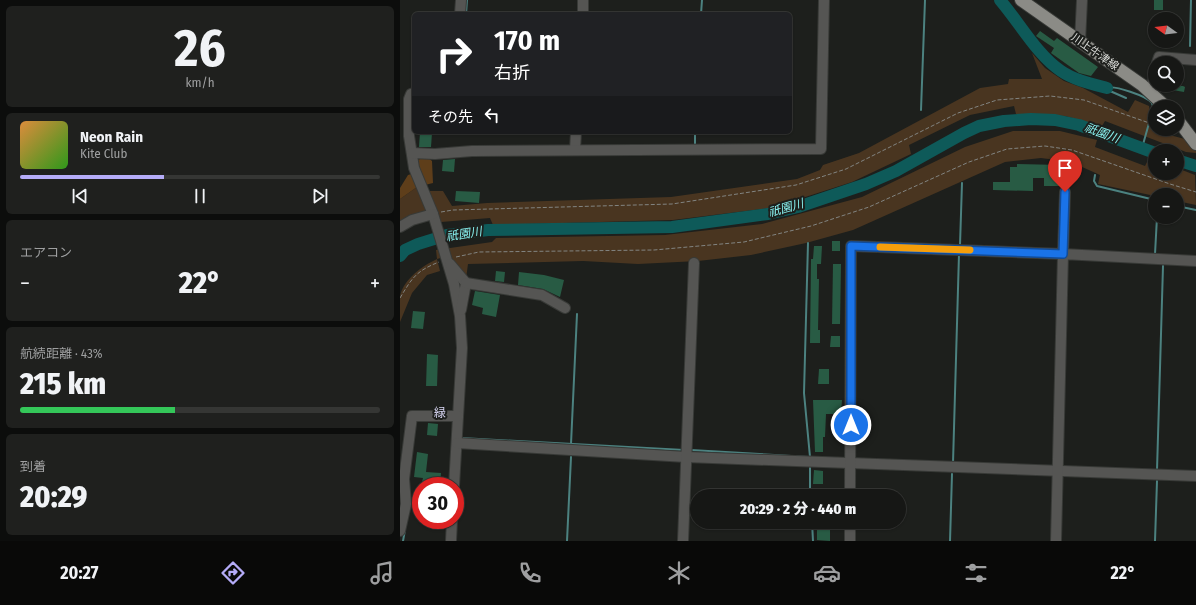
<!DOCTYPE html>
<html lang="ja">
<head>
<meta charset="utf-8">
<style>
  :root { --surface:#161715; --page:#1f201e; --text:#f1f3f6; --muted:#9e9fa0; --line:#353634; --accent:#b5acf8 }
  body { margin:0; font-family:"Fira Sans Condensed","Noto Sans JP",sans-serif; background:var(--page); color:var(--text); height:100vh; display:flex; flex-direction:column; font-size:15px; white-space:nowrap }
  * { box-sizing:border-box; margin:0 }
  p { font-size:13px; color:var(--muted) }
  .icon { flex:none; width:22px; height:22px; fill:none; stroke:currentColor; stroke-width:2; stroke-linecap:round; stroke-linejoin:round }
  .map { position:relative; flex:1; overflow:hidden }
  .details { display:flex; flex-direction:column; gap:6px; padding:6px; background:#0c0d0c; width:400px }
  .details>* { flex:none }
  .hud { position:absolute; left:12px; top:12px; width:380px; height:122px; border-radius:6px; box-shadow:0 1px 3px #0004,0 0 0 1px var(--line); background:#202124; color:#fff; overflow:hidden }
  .needle { width:26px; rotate:285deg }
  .controls { position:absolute; left:748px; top:12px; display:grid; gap:8px }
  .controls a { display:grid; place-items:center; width:36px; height:36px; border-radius:50%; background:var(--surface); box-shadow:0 1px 3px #0004,0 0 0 1px var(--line); font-size:20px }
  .speed { position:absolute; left:12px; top:477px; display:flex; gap:8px; font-size:20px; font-weight:700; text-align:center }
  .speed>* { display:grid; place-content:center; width:52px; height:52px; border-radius:50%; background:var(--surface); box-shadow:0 1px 3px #0004,0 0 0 1px var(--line); line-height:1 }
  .speed .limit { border:6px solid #d22; background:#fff; color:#111 }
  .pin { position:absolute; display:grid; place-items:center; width:34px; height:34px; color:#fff; margin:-41px -17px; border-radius:50% 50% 50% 0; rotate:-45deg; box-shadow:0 0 4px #0007 }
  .pin .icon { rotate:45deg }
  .me { position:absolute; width:44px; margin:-22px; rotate:0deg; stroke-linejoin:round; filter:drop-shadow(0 0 3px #0008) }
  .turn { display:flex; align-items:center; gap:14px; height:84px; padding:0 16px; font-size:18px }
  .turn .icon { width:52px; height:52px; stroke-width:2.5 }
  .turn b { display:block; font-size:28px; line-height:34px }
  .then { display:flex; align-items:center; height:38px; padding:0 16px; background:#0003; gap:8px; font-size:15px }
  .big { font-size:30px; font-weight:800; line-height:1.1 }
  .details .widget { flex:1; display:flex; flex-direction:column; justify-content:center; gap:6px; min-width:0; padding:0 14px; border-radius:6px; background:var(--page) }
  .details .dial { align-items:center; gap:0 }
  .dial b { font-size:52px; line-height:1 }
  .song { display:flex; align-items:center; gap:12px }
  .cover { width:48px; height:48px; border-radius:6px; background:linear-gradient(135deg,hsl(30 70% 55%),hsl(110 70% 35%)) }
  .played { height:4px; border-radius:2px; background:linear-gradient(90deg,var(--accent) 40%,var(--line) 40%) }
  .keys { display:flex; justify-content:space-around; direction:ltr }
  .heat { display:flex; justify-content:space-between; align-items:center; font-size:22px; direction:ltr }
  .charge { height:6px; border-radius:3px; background:linear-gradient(90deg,#34c759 43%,var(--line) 0) }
  .trip { position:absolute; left:290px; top:489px; width:216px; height:40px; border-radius:20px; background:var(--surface); box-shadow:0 1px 3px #0004,0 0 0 1px var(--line); font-weight:800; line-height:40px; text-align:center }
  .dock { display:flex; height:64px; justify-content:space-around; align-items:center; background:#090908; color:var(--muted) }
  .dock .icon { width:28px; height:28px }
  .dock .on { color:var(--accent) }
  .dock b { font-size:18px; color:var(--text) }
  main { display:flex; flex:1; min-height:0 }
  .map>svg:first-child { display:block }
  .green { fill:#493520 }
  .forest { fill:#5e3e1a }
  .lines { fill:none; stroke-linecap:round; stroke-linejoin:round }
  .stream { stroke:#4c8280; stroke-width:2 }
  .river { stroke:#0e5a59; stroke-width:12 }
  .building { fill:#285b44 }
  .minor-casing { stroke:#383a37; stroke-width:12 }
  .major-casing { stroke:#383a37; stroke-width:14 }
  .path { stroke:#828481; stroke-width:1; stroke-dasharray:4 2; stroke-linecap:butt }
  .minor { stroke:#555553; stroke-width:10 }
  .major { stroke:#8b8b86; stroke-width:12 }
  .route-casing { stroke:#114b97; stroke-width:10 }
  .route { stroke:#1a73e8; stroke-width:7 }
  .slow { stroke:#f59e0b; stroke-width:7 }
  .labels { text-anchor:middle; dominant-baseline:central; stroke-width:4; stroke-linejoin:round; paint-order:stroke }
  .street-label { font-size:11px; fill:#dcdedb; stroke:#1d1f1c }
  .water-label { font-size:12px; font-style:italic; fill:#88f1ef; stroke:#1d1f1c }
  .neighbourhood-label { font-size:12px; fill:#d8d6f3; stroke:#1d1f1c }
</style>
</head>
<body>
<main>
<section class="details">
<div class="widget dial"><b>26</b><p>km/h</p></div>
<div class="widget">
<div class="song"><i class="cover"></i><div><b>Neon Rain</b><p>Kite Club</p></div></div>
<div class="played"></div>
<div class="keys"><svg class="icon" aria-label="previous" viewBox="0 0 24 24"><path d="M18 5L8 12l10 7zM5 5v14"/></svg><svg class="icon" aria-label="pause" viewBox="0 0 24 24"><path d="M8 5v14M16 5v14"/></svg><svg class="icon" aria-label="next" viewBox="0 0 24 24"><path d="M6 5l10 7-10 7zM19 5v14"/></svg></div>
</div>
<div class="widget"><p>エアコン</p>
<div class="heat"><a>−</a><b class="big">22°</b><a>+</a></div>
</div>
<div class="widget"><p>航続距離 · 43%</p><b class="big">215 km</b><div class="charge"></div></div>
<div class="widget"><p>到着</p><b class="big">20:29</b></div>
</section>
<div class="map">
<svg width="796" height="541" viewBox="0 0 796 541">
  <rect width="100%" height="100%" fill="#1d1f1c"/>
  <!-- green -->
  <g class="green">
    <path d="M632 53 645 68 664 81 683 88 728 112 735 100 749 106 750 112 747 120 753 123 755 119V129H768L766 134 796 142V153L786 152 705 121 702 126 665 116 616 114 614 106 570 115 509 145 511 154 452 182 371 208 273 220 93 225 90 218 41 222 28 191H43L52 206 87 203 271 197 397 179 420 170 423 165 459 153 580 88 608 84 609 79H642Z"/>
    <path d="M613 131H660L697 140 695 147 745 166 749 158 755 161V173H777V168L795 175 796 205 777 201V195H755V196L698 184 700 175 671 162 641 158 605 162 453 230 406 243 351 255 298 261 238 264 183 261 68 264 66 279 48 256 37 259 40 271 27 275 12 293 0 322C0 314 0 304 0 296 4 279 22 266 37 259L36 250 92 242 96 238 265 235 362 224 462 197 565 147Z"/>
    <path d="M17 187 27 211 0 223V199Z"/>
  </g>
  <!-- forest -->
  <path class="forest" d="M27 157 32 161 33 183 17 187 0 199V188L8 175 18 172 17 160Z"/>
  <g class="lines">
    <!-- stream -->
    <g class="stream">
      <path d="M66 14 67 0"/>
      <path d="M301 14 302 0"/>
      <path d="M790 46 791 0"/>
      <path d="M707 88C714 85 747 96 752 103 753 105 753 107 753 109L742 148"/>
      <path d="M707 88 710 91 726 98"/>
      <path d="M521 110 525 0"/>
      <path d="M295 145V132"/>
      <path d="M695 175 694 181 697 186 755 200"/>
      <path d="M777 206 796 210"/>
      <path d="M408 243 404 393 410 457"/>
      <path d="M560 245 562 183"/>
      <path d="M755 254 757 217"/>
      <path d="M61 438 284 450"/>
      <path d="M171 444 177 314"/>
      <path d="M291 450 408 457"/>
      <path d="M553 463 559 254"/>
      <path d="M757 470 763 266"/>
      <path d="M410 496V468"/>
      <path d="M412 522 413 541"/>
      <path d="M3 541 5 530"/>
      <path d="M167 541 171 457"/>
      <path d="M550 541 552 474"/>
      <path d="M755 541 757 481"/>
    </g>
    <!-- river -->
    <g class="river">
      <path d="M600 0C619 22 637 55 661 71 674 80 692 84 707 88"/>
      <path d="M777 160 796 166"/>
      <path d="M0 256 5 250 18 244 47 235 88 230 272 227 368 214 398 207 466 184 496 171 564 133 579 126 604 121 631 119 655 120 679 125 755 153"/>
    </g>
  </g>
  <!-- building -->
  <g class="building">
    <rect x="754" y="0" width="9" height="10"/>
    <path d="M640 31 654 41 657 38 698 67 691 76 679 73 651 53 654 48 636 36Z"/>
    <path d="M761 85 783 86 785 87 784 92 761 88Z"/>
    <path d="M20 132 32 133 31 147H19Z"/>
    <path d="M55 159 54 172 42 171 43 160Z"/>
    <path d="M617 164 661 165V186H644V178H633V191L593 190V182H610V167H617Z"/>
    <path d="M56 191 80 192 79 203 55 201Z"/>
    <rect x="432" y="241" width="8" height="10"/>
    <path d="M414 246H422L421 264H417V279H419L418 330H420V343H410L411 259H413Z"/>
    <path d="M433 264H441L440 324H432Z"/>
    <path d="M96 271 105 272 104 282 95 281Z"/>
    <path d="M119 272 144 275 164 280 160 297 143 289 118 285Z"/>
    <path d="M75 291 100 295 96 317 82 314 83 308 72 305Z"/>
    <path d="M13 311 25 312 23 329 11 328Z"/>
    <path d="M431 336H440V347H430Z"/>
    <path d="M27 354 38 355 37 386H26Z"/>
    <path d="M419 369H429V384H418Z"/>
    <path d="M413 400H442L441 414H426L425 437H423V452H415Z"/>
    <path d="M28 423 38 424 37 436 27 435Z"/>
    <path d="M17 452 28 454 26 472 41 473 40 486H21L23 478 14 477Z"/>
    <path d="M414 470 423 471V484H413Z"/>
    <path d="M417 524H430V541L417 540Z"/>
  </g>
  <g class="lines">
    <defs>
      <g id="minor">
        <path d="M60 14 61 0"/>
        <path d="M183 14V0"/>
        <path d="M680 42 682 0"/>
        <path d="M757 63 759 57 796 60"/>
        <path d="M748 91 752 86 755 73"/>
        <path d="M14 93 11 94 9 99V136L14 168 33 214 54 284 60 316 62 348 54 486"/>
        <path d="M175 150 176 132"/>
        <path d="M12 153 35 154 72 151 421 149 424 0"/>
        <path d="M0 227 12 220 33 214"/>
        <path d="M50 264 66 283 61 310"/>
        <path d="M66 283 142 295 165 308"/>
        <path d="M57 443 286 457 796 476"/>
        <path d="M450 496 451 246 663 254 665 192"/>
        <path d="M0 531 6 504 4 479 12 416H58"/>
        <path d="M51 541 52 520"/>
        <path d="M283 541 294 263"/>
        <path d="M450 541V522"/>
        <path d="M656 541 663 254 796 261"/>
      </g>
      <g id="major">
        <path d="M621 0 742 85 766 107"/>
        <path d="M777 119 796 144"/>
      </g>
    </defs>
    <!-- minor casing -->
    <use href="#minor" class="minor-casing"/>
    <!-- major casing -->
    <use href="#major" class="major-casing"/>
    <!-- path -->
    <g class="path">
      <path d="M41 212 53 210 272 204 396 185 446 169 558 113 597 100 650 96 684 100 755 125"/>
      <path d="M56 257 79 252 254 250 344 242 411 226 469 207 569 162 607 149 645 146 672 150 770 184 796 192"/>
      <path d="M0 298C12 278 16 271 39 262"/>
    </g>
    <!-- minor -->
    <use href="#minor" class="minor"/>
    <!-- major -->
    <use href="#major" class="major"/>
  </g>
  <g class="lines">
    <defs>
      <path id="route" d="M451 425V246L663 254 665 192"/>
    </defs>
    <!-- route casing -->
    <use href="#route" class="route-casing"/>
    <!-- route -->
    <use href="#route" class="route"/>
    <!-- slow -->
    <path class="slow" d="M480 247 570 250"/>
  </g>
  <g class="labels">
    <!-- street labels -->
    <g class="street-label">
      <text transform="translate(695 52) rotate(35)">川上牛津線</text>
    </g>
    <!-- water labels -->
    <g class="water-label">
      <text transform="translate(702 133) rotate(20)">祇園川</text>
      <text transform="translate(386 208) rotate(-16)">祇園川</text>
      <text transform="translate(64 234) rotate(-9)">祇園川</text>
    </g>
    <!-- neighbourhood labels -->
    <g class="neighbourhood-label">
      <text x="40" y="413">緑</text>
    </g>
  </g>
</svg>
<div class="controls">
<a><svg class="needle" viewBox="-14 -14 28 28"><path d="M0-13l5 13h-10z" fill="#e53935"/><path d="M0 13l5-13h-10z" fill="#9e9fa0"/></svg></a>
<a><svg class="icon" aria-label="search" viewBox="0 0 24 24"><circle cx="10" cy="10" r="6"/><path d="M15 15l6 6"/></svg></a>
<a><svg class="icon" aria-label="layers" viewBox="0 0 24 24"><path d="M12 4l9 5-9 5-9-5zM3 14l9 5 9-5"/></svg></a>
<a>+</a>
<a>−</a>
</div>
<div class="speed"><div class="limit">30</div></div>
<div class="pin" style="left:665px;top:192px;background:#d93025"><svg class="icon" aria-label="arrive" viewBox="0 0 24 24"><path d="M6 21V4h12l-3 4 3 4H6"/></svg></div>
<svg class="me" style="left:451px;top:425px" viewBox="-20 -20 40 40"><circle r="17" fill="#1a73e8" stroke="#fff" stroke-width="3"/><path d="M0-11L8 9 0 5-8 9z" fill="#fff"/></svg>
<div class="trip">20:29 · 2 分 · 440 m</div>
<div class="hud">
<div class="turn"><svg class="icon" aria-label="right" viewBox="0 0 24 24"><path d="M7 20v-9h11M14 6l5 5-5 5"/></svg><div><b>170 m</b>右折</div></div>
<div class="then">その先<svg class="icon" aria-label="left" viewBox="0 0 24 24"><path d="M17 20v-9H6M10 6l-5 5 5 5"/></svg></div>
</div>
</div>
</main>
<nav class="dock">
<b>20:27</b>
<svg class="icon on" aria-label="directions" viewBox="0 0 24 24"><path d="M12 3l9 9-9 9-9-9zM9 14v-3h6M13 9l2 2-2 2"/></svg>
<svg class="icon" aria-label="music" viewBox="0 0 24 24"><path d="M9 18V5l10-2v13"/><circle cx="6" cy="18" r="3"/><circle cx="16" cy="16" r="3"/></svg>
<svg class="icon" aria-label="phone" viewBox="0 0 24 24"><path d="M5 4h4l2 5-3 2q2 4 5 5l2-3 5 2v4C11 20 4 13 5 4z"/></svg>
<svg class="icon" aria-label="climate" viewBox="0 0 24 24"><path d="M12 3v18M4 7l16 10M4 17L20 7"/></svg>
<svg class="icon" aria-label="car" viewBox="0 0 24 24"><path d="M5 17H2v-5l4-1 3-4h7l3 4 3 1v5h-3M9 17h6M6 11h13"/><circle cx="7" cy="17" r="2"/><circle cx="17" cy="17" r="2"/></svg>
<svg class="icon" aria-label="filters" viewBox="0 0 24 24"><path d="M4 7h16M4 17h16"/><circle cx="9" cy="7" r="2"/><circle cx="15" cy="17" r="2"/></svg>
<b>22°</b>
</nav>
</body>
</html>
